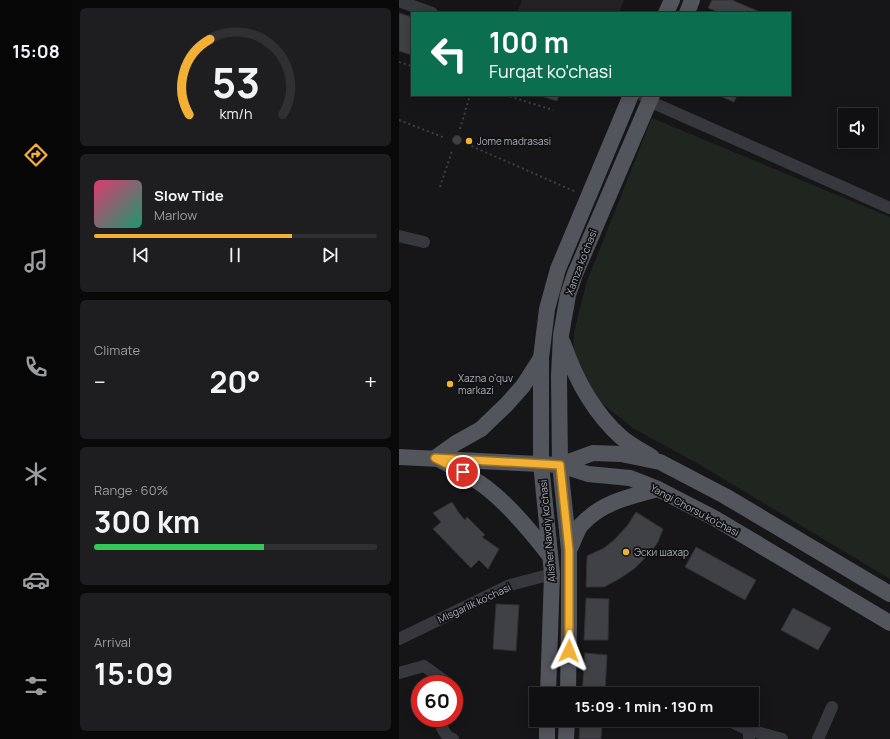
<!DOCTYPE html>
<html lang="en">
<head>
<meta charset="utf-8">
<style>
  :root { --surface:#101012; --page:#1e1e20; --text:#f1f3f6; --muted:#9c9d9f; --line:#303032; --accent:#f2b134 }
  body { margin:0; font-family:Manrope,sans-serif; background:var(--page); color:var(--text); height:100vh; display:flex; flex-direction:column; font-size:15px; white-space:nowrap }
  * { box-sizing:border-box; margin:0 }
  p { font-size:13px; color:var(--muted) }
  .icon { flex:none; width:22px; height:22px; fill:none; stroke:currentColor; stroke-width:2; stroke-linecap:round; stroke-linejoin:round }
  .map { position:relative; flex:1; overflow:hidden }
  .drawer { display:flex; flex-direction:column; gap:8px; padding:8px; background:#09090a; width:327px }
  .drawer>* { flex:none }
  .top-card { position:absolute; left:12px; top:12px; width:380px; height:84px; border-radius:0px; box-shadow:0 2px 10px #0003,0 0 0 1px var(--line); background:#0b6e4f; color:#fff; overflow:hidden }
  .tools { position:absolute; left:439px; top:108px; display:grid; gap:8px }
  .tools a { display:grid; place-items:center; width:40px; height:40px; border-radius:0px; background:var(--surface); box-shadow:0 2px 10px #0003,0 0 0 1px var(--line); font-size:20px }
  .speed { position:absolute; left:12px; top:675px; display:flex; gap:8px; font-size:20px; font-weight:700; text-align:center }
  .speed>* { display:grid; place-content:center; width:52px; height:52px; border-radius:50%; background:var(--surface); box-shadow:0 2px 10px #0003,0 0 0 1px var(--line); line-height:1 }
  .speed .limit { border:6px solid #d22; background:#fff; color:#111 }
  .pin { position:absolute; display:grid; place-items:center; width:34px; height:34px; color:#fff; margin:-17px; border:2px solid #fff; border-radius:50%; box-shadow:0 1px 4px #0007 }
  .me { position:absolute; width:44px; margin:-22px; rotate:2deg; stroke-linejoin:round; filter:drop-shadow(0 0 3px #0008) }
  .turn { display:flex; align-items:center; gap:14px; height:84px; padding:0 12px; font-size:18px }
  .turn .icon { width:52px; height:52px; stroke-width:2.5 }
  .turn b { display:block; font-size:28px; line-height:34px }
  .big { font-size:30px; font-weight:700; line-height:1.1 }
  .drawer .widget { flex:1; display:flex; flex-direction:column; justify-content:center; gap:6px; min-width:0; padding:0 14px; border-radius:6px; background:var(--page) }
  .drawer .dial { align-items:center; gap:0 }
  .dial svg { height:104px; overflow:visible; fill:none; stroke:var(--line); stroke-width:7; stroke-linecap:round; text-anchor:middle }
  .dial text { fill:var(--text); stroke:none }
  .song { display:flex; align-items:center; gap:12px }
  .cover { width:48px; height:48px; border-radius:6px; background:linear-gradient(135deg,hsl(340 70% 55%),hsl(160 70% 35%)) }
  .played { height:4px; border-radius:2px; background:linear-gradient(90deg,var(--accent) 70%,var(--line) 70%) }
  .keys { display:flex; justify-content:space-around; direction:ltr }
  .heat { display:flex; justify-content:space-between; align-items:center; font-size:22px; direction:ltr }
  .charge { height:6px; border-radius:3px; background:linear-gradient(90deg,#34c759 60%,var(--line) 0) }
  .trip { position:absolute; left:130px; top:687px; width:230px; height:40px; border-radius:0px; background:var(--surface); box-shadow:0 2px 10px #0003,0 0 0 1px var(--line); font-weight:700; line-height:40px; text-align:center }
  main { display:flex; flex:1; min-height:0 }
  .dock { display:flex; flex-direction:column; width:72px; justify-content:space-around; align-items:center; background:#060607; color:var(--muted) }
  .dock .icon { width:28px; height:28px }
  .dock .selected { color:var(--accent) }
  .dock b { font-size:18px; color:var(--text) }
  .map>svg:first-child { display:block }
  .built { fill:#222225 }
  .green { fill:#1e261f }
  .building { fill:#404145; stroke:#303034 }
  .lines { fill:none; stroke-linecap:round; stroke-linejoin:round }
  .path { stroke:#3d3f44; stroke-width:2; stroke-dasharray:2 3; stroke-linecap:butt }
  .minor { stroke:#37383d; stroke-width:12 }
  .major { stroke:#53555c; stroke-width:16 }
  .route-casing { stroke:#9d7322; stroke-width:10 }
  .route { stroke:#f2b134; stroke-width:7 }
  .poi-dot { fill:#f2b134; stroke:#111113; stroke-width:1.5 }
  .labels { text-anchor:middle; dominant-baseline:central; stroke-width:3.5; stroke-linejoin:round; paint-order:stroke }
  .poi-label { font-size:10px; fill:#a8adb8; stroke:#111113; text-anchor:start }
  .street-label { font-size:10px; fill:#a8adb8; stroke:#111113 }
</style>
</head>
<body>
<main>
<nav class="dock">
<b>15:08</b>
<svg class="icon selected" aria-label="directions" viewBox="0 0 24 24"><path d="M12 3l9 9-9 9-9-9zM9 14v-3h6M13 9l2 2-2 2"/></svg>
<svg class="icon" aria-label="music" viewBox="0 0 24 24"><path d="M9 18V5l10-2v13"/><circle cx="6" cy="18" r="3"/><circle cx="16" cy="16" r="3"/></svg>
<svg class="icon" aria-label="phone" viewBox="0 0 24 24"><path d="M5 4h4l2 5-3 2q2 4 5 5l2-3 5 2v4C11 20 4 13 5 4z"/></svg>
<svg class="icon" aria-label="climate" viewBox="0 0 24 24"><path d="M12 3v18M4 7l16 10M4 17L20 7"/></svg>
<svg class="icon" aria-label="car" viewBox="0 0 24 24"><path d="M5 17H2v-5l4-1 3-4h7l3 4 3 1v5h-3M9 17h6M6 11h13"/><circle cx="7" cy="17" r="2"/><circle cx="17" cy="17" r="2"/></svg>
<svg class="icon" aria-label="filters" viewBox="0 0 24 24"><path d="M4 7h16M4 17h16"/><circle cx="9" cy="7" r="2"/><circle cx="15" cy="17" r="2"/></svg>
</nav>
<section class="drawer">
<div class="widget dial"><svg viewBox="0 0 100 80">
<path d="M14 69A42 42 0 1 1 86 69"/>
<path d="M14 69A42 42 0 0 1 30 11" stroke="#f2b134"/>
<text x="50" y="56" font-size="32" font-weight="700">53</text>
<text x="50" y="72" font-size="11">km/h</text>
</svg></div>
<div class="widget">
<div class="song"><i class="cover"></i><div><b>Slow Tide</b><p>Marlow</p></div></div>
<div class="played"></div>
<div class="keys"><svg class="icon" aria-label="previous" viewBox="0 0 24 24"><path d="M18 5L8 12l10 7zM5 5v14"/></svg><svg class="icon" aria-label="pause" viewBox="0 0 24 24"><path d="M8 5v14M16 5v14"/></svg><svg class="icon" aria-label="next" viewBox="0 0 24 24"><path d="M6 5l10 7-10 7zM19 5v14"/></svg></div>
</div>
<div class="widget"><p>Climate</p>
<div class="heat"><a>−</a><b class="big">20°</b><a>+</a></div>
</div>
<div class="widget"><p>Range · 60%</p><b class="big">300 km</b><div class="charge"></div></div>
<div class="widget"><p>Arrival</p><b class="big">15:09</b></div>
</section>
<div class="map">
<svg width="491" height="739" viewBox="0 0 491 739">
  <rect width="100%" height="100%" fill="#161618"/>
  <!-- built -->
  <path class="built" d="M123 0H225L220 13H118Z"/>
  <!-- green -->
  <path class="green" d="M253 118 491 217V579L303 466 234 428 201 402 174 355 175 332 188 281Z"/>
  <!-- building -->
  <g class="building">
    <path d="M313 0H333L361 12 360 13H322L309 8Z"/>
    <path d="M0 13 13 17V55L0 51Z"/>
    <path d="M139 95H160L158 101Z"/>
    <path d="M322 95H338L335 102 321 96Z"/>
    <circle cx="58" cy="140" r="4.5"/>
    <path d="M53 502 60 513 66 520 68 517 86 535 83 537 100 549 89 569 80 560 72 568 34 529 42 522 34 513Z"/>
    <path d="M237 512 264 529 259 542 252 552 235 569 220 579 205 587H187L188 556 205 548 216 539 228 526Z"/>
    <path d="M297 547 357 580 346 600 286 567Z"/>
    <path d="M187 598 210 599 209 640H185Z"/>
    <path d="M97 604 120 605 117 651 94 649Z"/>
    <path d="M394 608 432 628 419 650 382 630Z"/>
    <path d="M186 653 208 655 206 694H183Z"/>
    <path d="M181 723 203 725 202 739H180Z"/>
  </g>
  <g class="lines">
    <!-- path -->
    <g class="path">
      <path d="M0 62 13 66"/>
      <path d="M106 95 154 110"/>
      <path d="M0 120 46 138"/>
      <path d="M61 129 71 95"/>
      <path d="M68 144 177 192"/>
      <path d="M41 187 53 151"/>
    </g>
    <!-- minor -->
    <g class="minor">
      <path d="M0 1 33 13"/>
      <path d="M244 95 250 101 491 208"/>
      <path d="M0 236 25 242"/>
      <path d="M0 639 111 585 153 574"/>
      <path d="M0 673 25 666 50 684"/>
      <path d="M44 718 43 728 48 736 54 739"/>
      <path d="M329 720 350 730V739"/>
      <path d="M350 730 383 739"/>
      <path d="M419 739 433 707"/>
    </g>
    <!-- major -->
    <g class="major">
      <path d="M267 13 273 0"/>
      <path d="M288 13 293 0"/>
      <path d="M164 343C176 378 193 411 222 437 231 445 243 451 253 457"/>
      <path d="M0 457 161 465 189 474 231 478 259 489 317 519 491 623"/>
      <path d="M36 458 57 443 82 429 108 404 124 386 142 358"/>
      <path d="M41 460C58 469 74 477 89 489 112 507 133 533 151 556"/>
      <path d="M161 465 194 453 222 454 261 462 326 496 491 594"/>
      <path d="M170 550C174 543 177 532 182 525 203 502 230 497 259 489"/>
      <path d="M149 694 153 574 142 464V358L148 309 159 269 232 95"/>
      <path d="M169 694 170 622V550L161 465 160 376 162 335 169 295 176 274 253 95"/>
      <path d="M148 739V720"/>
      <path d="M167 739 168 720"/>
    </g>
  </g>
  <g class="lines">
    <defs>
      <path id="route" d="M64 472 36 458 161 465 170 550V651"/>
    </defs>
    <!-- route casing -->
    <use href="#route" class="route-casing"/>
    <!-- route -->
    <use href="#route" class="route"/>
  </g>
  <!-- markers -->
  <g class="poi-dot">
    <circle cx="70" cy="141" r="4"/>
    <circle cx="51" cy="384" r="4"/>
    <circle cx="227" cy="552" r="4"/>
  </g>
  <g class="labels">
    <!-- poi labels -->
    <g class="poi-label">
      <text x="78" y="141">Jome madrasasi</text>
      <text x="59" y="378">Xazna o’quv<tspan x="59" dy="12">markazi</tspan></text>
      <text x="235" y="552">Эски шахар</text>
    </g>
    <!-- street labels -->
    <g class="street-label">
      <text transform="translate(182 262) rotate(-69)">Xamza ko'chasi</text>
      <text transform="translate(296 510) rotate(28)">Yangi Chorsu ko'chasi</text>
      <text transform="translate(148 531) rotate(-95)">Alisher Navoiy ko'chasi</text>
      <text transform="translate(75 603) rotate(-25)">Misgarlik ko'chasi</text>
    </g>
  </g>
</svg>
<div class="tools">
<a><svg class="icon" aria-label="sound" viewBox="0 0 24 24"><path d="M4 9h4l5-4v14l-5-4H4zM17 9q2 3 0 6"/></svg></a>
</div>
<div class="speed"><div class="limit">60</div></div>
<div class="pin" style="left:64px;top:472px;background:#d93025"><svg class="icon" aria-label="arrive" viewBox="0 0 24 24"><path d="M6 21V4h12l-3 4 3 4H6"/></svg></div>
<svg class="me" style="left:170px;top:651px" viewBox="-20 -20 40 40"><path d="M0-17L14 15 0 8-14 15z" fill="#f2b134" stroke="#fff" stroke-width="4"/></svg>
<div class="trip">15:09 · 1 min · 190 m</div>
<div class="top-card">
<div class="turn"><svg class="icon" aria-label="left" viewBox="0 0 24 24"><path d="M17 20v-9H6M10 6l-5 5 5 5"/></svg><div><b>100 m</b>Furqat ko'chasi</div></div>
</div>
</div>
</main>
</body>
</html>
